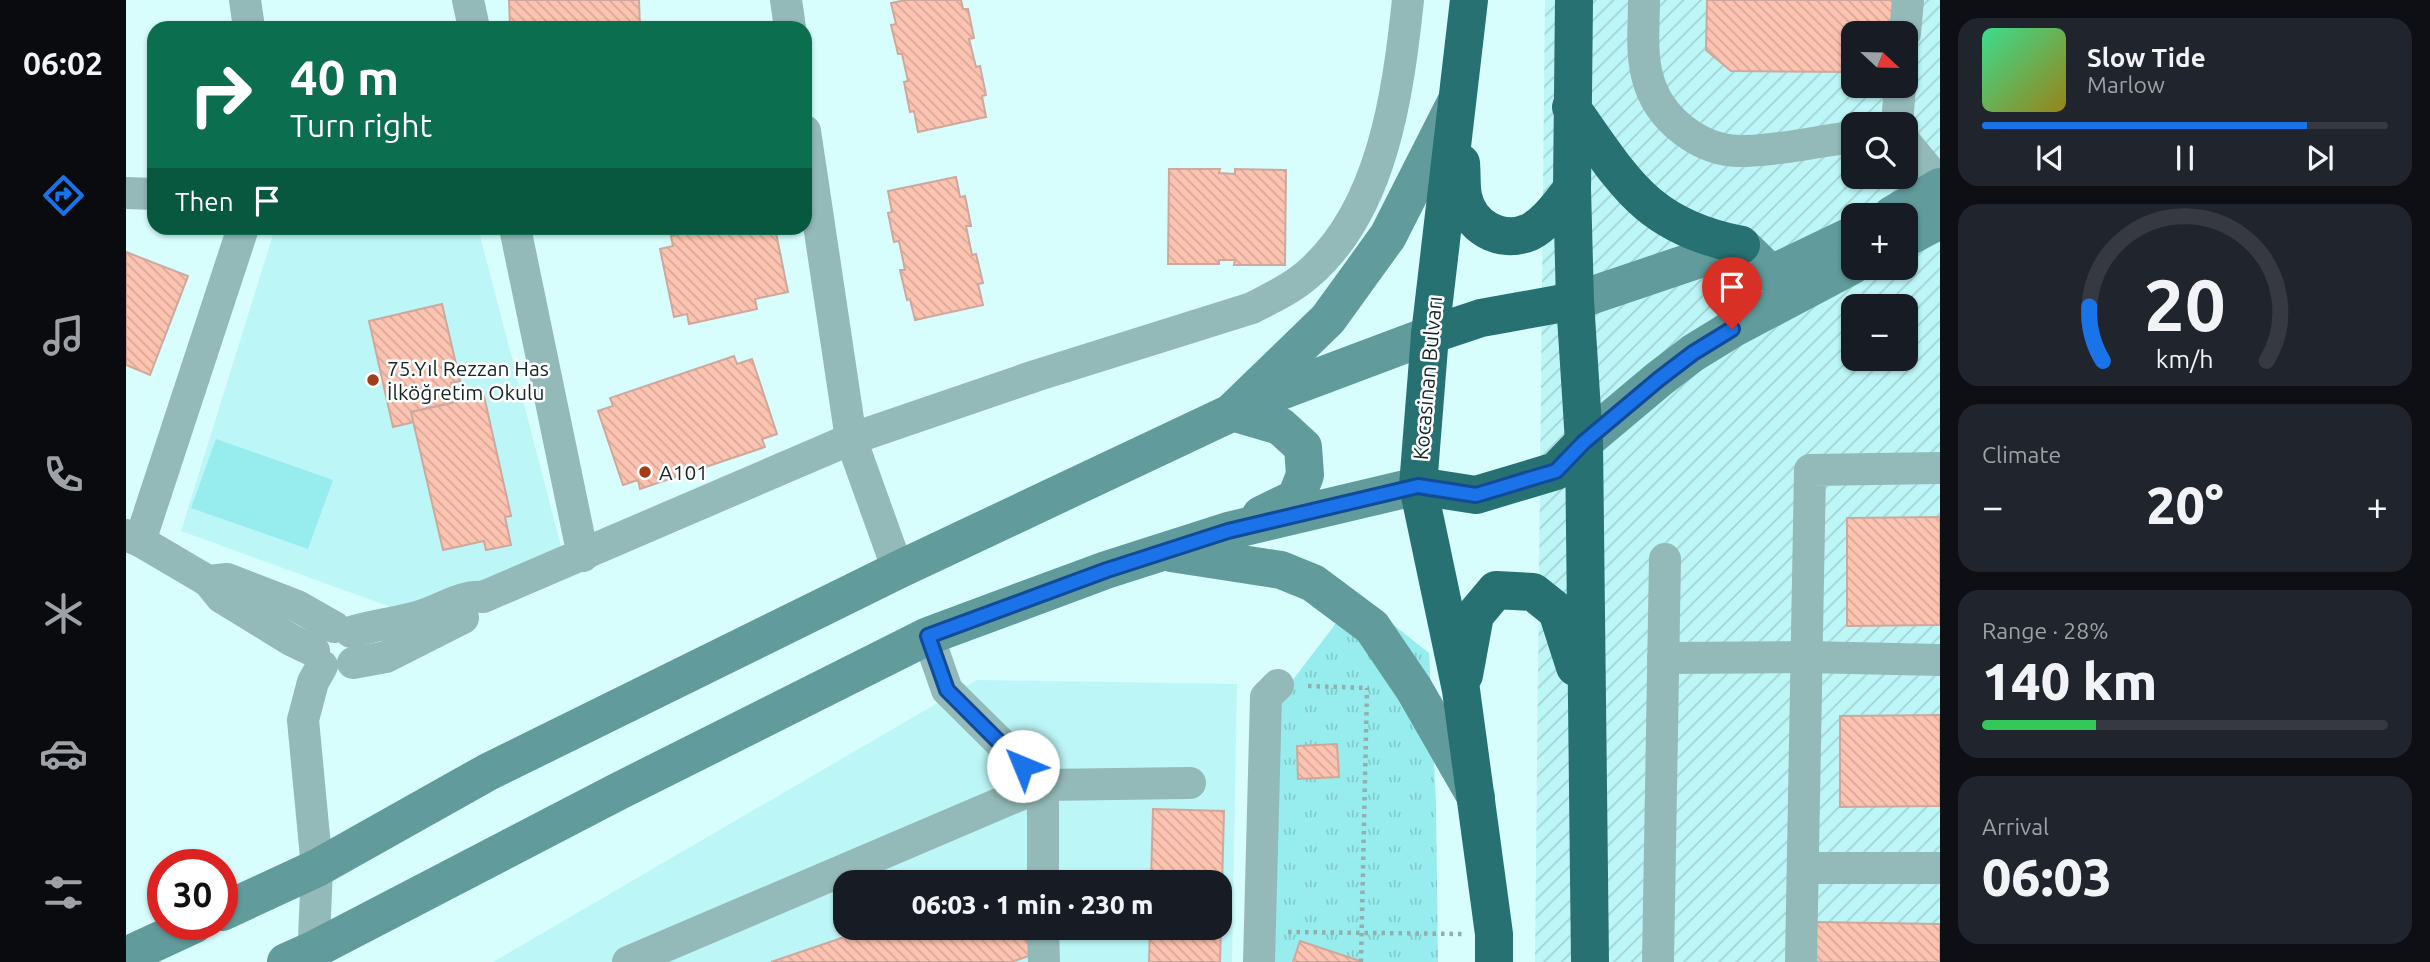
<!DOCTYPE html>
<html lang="en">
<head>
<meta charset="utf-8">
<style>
  :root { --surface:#171b24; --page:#20242c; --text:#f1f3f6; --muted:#9ea1a6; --line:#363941; --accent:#1a73e8 }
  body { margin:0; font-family:Ubuntu,sans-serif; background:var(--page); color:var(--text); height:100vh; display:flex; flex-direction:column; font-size:26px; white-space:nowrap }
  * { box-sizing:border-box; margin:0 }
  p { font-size:23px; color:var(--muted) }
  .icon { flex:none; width:38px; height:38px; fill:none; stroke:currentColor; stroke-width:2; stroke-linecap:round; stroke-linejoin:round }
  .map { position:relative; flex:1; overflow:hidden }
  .details { display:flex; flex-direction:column; gap:18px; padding:18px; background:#0d0f14; width:490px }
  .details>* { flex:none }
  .guide { position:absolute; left:21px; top:21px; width:665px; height:214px; border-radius:21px; box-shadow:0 2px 5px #0004; background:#0b6e4f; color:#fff; overflow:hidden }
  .needle { width:46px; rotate:112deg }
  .fabs { position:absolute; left:1715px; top:21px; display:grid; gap:14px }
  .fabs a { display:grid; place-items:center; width:77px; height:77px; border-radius:14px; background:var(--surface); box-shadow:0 2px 5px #0004; font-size:35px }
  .speed { position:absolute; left:21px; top:849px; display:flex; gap:14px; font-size:35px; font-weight:700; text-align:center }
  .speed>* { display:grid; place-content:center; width:91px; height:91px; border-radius:50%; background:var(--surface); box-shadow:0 2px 5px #0004; line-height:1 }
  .speed .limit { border:10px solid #d22; background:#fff; color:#111 }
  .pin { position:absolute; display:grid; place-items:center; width:60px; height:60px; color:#fff; margin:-72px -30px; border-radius:50% 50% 50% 0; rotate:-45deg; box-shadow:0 0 7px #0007 }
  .pin .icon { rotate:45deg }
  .me { position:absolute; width:77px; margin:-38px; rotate:315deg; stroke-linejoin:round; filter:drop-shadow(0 0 5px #0008) }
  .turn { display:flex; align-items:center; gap:24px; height:147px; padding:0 28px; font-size:32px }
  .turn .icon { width:91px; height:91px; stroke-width:2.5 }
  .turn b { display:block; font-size:49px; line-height:60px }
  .then { display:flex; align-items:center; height:66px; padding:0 28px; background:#0003; gap:14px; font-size:26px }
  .big { font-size:52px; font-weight:800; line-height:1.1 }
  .details .widget { flex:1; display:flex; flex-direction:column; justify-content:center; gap:10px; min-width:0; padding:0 24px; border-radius:21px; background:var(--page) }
  .details .dial { align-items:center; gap:0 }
  .dial svg { height:182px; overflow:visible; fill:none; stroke:var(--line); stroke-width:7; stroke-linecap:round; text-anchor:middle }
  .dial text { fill:var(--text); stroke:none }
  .song { display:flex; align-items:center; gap:21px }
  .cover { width:84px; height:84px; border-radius:10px; background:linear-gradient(135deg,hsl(150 70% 55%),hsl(50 70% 35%)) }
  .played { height:7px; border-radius:4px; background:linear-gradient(90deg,var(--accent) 80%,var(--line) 80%) }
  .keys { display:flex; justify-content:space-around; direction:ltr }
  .heat { display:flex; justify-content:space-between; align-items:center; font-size:38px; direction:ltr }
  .charge { height:10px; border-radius:5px; background:linear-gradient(90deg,#34c759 28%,var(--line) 0) }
  .trip { position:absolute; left:707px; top:870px; width:399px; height:70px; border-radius:21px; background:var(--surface); box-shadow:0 2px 5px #0004; font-weight:800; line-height:70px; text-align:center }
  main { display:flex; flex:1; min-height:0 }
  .dock { display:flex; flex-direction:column; width:126px; justify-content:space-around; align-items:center; background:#090b0e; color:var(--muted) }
  .dock .icon { width:49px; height:49px }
  .dock .active { color:var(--accent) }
  .dock b { font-size:32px; color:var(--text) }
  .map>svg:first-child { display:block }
  .built { fill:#bdf6f7; fill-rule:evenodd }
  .industrial { fill:url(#industrial-furrows); fill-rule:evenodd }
  .park { fill:url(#park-tufts) }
  .pitch { fill:#97edee }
  .building { fill:url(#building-back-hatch); stroke:#cea89c; stroke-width:2 }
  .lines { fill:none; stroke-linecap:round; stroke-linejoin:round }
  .path { stroke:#91afaf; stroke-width:4.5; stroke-dasharray:3.5 5; stroke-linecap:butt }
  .street { stroke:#94b9b9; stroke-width:32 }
  .secondary { stroke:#619b9c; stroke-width:38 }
  .highway { stroke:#277172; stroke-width:38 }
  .route-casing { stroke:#114b97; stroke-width:18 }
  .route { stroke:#1a73e8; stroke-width:12 }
  .poi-dot { fill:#a33c18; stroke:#fff; stroke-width:2.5 }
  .labels { text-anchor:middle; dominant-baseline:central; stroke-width:5; stroke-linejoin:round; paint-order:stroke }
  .poi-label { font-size:21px; fill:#142626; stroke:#fff; text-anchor:start }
  .street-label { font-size:21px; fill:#142626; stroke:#fff }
</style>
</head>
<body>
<main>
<nav class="dock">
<b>06:02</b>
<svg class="icon active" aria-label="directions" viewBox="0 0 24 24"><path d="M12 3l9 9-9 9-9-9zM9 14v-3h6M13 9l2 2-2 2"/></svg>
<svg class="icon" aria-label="music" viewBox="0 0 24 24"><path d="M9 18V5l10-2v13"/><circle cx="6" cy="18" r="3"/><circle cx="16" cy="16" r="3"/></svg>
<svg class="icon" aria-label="phone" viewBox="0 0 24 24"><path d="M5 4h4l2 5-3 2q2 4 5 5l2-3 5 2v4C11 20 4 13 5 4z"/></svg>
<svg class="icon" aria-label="climate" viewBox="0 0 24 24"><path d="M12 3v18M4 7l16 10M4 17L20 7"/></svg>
<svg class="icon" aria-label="car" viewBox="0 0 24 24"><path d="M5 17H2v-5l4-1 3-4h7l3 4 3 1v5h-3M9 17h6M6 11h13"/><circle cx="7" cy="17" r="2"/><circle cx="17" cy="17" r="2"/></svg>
<svg class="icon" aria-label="filters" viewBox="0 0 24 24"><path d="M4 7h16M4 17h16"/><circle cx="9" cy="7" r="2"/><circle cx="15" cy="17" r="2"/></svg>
</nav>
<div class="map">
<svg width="1814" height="962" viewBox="0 0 1814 962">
  <defs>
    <pattern id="industrial-furrows" width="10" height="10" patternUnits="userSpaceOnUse" patternTransform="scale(1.75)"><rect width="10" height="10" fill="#bdf6f7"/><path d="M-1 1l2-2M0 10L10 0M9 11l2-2" fill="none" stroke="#a2d3d4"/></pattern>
    <pattern id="park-tufts" width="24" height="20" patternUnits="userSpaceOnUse" patternTransform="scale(1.75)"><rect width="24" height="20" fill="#97edee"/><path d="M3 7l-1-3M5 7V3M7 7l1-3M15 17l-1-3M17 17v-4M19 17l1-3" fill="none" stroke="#81cbcc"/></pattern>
    <pattern id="building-back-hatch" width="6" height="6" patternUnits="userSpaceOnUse" patternTransform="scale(1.75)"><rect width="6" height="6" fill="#fdc3b1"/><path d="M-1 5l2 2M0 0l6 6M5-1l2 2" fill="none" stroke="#d8a798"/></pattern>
  </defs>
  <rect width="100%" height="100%" fill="#d8fdfd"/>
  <!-- built -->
  <g class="built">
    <path d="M149 228H352L435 546 428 555 281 613 55 531Z"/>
    <path d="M851 680 1111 684 1106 962H367ZM719 882H1094V928H719Z"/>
  </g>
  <!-- industrial -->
  <path class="industrial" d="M1419 0H1814V962H1409ZM1727 33H1780V86H1727ZM1727 124H1780V177H1727ZM1727 215H1780V268H1727ZM1727 306H1780V359H1727Z"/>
  <!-- park -->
  <path class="park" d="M1231 596 1303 653 1310 805 1312 962H1137L1142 712Z"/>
  <!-- pitch -->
  <path class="pitch" d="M90 439 207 480 182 549 65 508Z"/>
  <!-- building -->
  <g class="building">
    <path d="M383 0H513L514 27 384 28Z"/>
    <path d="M780 0H835L837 9H842L848 38 843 39 850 67 854 66 860 95 856 96 860 117 792 132 788 111 784 112 778 82 782 81 776 54H772L765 25 770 24 765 3Z"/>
    <path d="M1581 0H1775L1774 33H1727V72L1605 71 1580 50Z"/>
    <path d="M1043 169H1094L1093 173 1109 174V169L1160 170 1159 265H1108L1109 260H1093V264H1042Z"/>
    <path d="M830 177 834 197 839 196 845 226H840L846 255 850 254 857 283 852 284 857 305 789 320 784 299 781 300 774 270H779L773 241 768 242 762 213 766 212 762 191Z"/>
    <path d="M586 228H614L615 232 635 228H649L662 292 629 299 631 309 563 324 561 314 548 317 534 249 547 246 545 236Z"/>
    <path d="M0 252 62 276 24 375 0 365Z"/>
    <path d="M316 304 334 381 325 383 329 402 285 412 288 422 267 427 243 321Z"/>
    <path d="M608 356 611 364 626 359 651 434 636 439 639 447 514 489 512 480 497 485 472 411 487 406 484 398Z"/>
    <path d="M358 396 385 516 379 517 385 545 360 550 358 541 317 550 285 412Z"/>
    <path d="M1814 517V625L1721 626V518Z"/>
    <path d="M1814 715V806L1714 807V716Z"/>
    <path d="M1211 744 1213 777 1172 779 1171 746Z"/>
    <path d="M1027 809 1098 811 1094 962H1023L1024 928H1094V882H1025Z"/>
    <path d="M1689 922 1814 924V962H1689Z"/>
    <path d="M745 928H896L906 955 885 962H645Z"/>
    <path d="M1174 941 1234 961V962H1167Z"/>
  </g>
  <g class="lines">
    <!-- path -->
    <g class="path">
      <path d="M1182 686 1243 688"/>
      <path d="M1162 932 1336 934"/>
      <path d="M1235 962 1241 688"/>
    </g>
    <!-- street -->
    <g class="street">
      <path d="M119 0 123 28"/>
      <path d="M342 0 348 28"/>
      <path d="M660 0 664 28"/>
      <path d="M1518 0C1518 25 1515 51 1521 75 1531 119 1575 153 1620 151 1656 150 1692 141 1727 137"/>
      <path d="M1779 33 1782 0"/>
      <path d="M1771 124 1774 86"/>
      <path d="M679 131 725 439 772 570"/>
      <path d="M1780 143 1814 184"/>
      <path d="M0 193 28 194"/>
      <path d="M389 228 457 556"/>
      <path d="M0 535 14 541 82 581 95 597 165 640 188 651"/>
      <path d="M14 541 117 228"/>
      <path d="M82 581 101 579 171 606 208 627"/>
      <path d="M225 632C248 625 271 623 294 616 315 610 335 595 357 597L725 439 909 376 1126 308C1145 298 1165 289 1181 275 1257 211 1272 93 1282 0"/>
      <path d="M802 636 821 690 917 785V882"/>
      <path d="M1537 658 1681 657 1814 660"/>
      <path d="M227 663 260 657 337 618"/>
      <path d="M1677 868H1814"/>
      <path d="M917 928 918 962"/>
      <path d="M187 962 191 868 177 720 187 682 196 666"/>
      <path d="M502 962 917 785 1064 783"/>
      <path d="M1133 962 1140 697 1152 685"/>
      <path d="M1532 962 1539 559"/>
      <path d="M1675 962 1684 470 1814 468"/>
    </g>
    <!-- secondary -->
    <g class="secondary">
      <path d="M1766 215 1814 187"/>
      <path d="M1780 238 1814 220"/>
      <path d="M1449 301 1615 245 1645 274 1727 235"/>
      <path d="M1458 442 1533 379 1567 353 1606 329 1727 265"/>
      <path d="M1135 515 1170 498 1179 475 1177 447 1154 426 1106 412 1202 319 1262 236 1329 104"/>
      <path d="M1045 553 1155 570 1187 583 1246 627 1288 689 1350 797"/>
      <path d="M96 912 191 868 362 772 772 570 1139 397 1304 335"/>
      <path d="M0 956 69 924"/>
      <path d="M160 962 187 950 491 792 802 636 980 570 1102 531 1292 486"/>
    </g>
    <!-- highway -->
    <g class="highway">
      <path d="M1343 0 1304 335 1292 486 1335 690 1368 934V962"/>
      <path d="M1448 0 1446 189 1449 301 1458 442 1464 962"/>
      <path d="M1445 107C1498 181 1519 226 1615 245"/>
      <path d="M1335 163C1336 174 1335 185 1337 196 1343 226 1374 245 1404 232 1421 223 1434 204 1446 189"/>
      <path d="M1304 335 1355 318 1449 301"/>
      <path d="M1292 486 1350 495 1430 471 1458 442"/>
      <path d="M1338 675 1349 615 1370 590 1407 592 1431 611 1449 667"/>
    </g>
  </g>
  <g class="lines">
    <defs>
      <path id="route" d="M897 766 821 690 802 636 981 570 1102 531 1292 486 1350 495 1430 471 1458 442 1533 379 1567 353 1606 329"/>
    </defs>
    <!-- route casing -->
    <use href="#route" class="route-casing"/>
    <!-- route -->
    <use href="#route" class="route"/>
  </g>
  <!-- markers -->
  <g class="poi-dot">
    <circle cx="247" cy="380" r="7"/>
    <circle cx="519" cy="472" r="7"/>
  </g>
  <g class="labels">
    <!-- poi labels -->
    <g class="poi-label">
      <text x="261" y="368">75.Yıl Rezzan Has<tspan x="261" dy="24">İlköğretim Okulu</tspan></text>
      <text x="533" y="472">A101</text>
    </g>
    <!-- street labels -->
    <g class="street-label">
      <text transform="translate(1301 378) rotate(-85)">Kocasinan Bulvarı</text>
    </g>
  </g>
</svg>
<div class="fabs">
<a><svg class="needle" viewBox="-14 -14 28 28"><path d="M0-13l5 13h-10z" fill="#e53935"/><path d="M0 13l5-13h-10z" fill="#9ea1a6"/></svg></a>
<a><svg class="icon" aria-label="search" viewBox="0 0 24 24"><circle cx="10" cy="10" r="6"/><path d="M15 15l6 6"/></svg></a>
<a>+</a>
<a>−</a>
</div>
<div class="speed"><div class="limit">30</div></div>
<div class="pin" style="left:1606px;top:329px;background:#d93025"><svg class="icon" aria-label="arrive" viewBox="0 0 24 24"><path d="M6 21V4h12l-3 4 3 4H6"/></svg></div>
<svg class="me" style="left:897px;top:766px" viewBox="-20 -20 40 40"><circle r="19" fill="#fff"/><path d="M0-13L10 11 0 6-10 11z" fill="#1a73e8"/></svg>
<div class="trip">06:03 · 1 min · 230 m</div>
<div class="guide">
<div class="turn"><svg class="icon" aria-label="right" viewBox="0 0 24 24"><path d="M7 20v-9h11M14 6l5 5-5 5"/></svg><div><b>40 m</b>Turn right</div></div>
<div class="then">Then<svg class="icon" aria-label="arrive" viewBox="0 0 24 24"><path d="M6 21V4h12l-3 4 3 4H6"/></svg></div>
</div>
</div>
<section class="details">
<div class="widget">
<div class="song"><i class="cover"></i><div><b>Slow Tide</b><p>Marlow</p></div></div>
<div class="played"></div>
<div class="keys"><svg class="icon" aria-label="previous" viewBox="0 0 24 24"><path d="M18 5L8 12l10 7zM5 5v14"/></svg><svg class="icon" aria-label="pause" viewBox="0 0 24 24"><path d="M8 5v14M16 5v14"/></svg><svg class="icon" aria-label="next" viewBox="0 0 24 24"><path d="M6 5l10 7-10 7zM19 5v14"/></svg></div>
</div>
<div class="widget dial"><svg viewBox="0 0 100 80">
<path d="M14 69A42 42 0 1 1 86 69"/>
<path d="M14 69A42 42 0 0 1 8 45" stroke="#1a73e8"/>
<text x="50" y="56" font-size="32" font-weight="700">20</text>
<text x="50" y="72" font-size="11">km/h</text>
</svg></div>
<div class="widget"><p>Climate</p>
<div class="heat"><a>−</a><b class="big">20°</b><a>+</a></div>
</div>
<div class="widget"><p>Range · 28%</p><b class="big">140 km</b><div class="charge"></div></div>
<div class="widget"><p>Arrival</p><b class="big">06:03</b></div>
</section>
</main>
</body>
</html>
